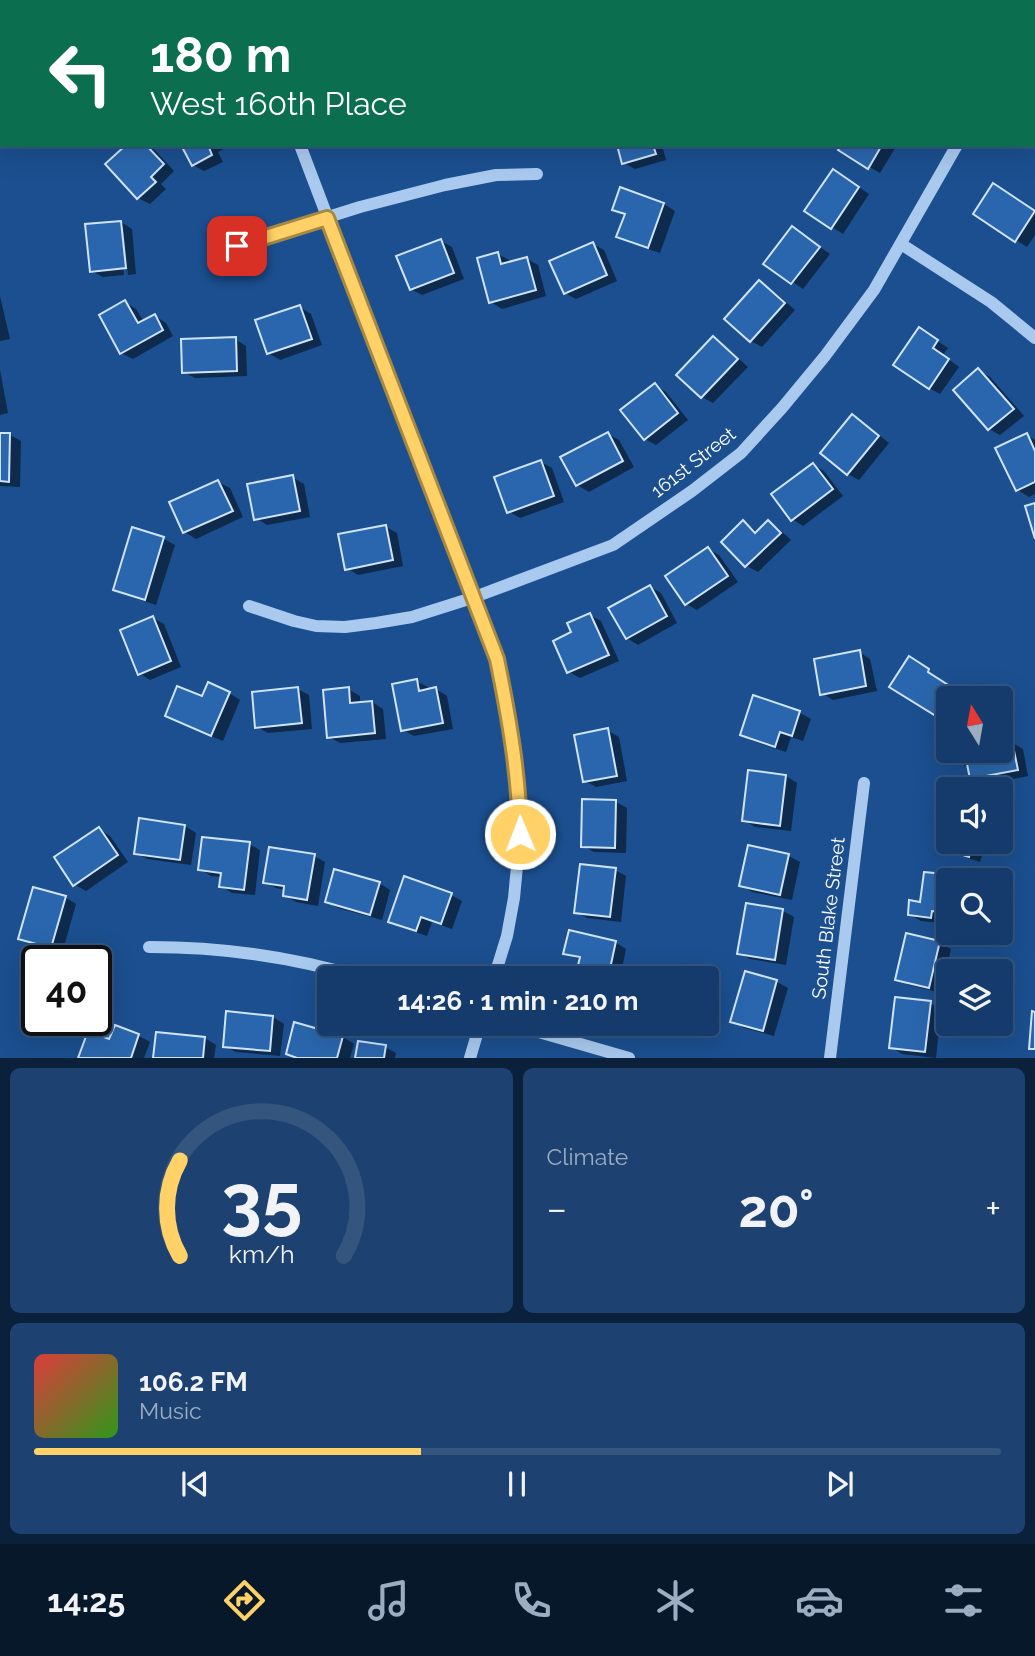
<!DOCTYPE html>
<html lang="en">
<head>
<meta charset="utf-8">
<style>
  :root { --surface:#143b6b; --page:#1d4271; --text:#f1f3f6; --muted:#9dadc1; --line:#33557e; --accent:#ffd166 }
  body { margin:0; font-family:Raleway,sans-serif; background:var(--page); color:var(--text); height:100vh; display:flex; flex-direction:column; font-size:26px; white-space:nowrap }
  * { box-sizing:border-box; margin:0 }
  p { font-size:23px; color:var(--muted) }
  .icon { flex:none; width:38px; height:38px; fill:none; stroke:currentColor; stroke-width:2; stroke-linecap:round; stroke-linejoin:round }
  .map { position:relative; height:1058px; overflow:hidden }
  .panel { display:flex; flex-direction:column; gap:10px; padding:10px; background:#0b203b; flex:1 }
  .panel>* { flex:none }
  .guide { position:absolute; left:0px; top:0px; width:1036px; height:147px; box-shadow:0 7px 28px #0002,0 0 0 2px var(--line); background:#0b6e4f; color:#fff; overflow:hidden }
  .needle { width:46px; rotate:349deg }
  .buttons { position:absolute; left:936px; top:686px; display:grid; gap:14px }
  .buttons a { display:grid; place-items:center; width:77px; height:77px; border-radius:7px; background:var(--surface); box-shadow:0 7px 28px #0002,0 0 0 2px var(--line); font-size:35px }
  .speed { position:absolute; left:21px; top:945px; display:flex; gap:14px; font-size:35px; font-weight:700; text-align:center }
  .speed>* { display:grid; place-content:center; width:91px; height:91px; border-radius:50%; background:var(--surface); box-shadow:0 7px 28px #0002,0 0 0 2px var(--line); line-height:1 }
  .speed .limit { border:4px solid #111; border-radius:10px; background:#fff; color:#111 }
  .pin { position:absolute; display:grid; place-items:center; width:60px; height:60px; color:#fff; margin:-30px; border-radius:14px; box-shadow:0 4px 10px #0006 }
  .me { position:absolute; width:77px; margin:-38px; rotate:359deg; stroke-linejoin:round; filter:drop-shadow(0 0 5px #0008) }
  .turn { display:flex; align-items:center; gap:24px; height:147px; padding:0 35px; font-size:32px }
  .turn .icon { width:91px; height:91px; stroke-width:2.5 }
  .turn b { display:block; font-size:49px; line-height:60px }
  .big { font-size:52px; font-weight:700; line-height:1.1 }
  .panel .tile { flex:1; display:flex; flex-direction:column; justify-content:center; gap:10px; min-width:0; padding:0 24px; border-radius:10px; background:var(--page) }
  .panel .dial { align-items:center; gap:0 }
  .dial svg { height:182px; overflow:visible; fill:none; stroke:var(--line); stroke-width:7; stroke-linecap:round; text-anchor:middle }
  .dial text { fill:var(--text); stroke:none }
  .song { display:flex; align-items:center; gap:21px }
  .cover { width:84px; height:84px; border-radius:10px; background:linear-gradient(135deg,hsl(0 70% 55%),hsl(110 70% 35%)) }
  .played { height:7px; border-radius:4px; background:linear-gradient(90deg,var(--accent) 40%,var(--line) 40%) }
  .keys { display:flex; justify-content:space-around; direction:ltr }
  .heat { display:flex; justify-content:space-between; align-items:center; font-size:38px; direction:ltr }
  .panel .tiles { flex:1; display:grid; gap:10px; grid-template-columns:1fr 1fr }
  .tile:last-child { grid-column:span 2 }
  .trip { position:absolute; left:317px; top:966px; width:402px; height:70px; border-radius:7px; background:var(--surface); box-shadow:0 7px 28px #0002,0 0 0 2px var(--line); font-weight:700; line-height:70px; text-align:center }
  .menu { display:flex; height:112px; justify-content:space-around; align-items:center; background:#08182b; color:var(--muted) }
  .menu .icon { width:49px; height:49px }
  .menu .on { color:var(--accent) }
  .menu b { font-size:32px; color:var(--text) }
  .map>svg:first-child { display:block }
  .shadow { fill:#0007 }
  .building { fill:#2a66ad; stroke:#cfe3fa; stroke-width:2 }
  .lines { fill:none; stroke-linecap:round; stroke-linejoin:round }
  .minor { stroke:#a9c9ee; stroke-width:12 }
  .route-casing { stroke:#a68842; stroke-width:18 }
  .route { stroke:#ffd166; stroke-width:12 }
  .labels { text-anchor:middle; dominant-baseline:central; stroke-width:7; stroke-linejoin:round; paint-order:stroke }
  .street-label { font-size:19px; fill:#fff; stroke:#1b4f8f }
</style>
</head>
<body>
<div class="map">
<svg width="1035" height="1058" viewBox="0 0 1035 1058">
  <rect width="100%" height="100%" fill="#1b4f8f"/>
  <!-- shadow -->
  <g class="shadow">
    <path d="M305 0H338L329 2H308Z"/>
    <path d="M952 0H991L989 2H955Z"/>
    <path d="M128 145H150L174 171 161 184 166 189 150 204 138 198 108 164Z"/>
    <path d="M183 145H231L218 152 223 162 204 171 193 165Z"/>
    <path d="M619 145H662L666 160 635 169 624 163Z"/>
    <path d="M843 145H897L880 173 840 150Z"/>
    <path d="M845 178 869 194 843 234 832 227Z"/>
    <path d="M621 190 664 204 675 211 660 253 630 243 619 236 626 216 614 209Z"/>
    <path d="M1005 192 1035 212V235L1027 247 1016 240Z"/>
    <path d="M121 222 132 229 136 274 128 275 123 227H120L124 275 103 277 91 271Z"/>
    <path d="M792 228 830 254 803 289 766 263Z"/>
    <path d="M441 241 452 247 464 279 422 295 411 289Z"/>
    <path d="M593 244 604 250 617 281 576 299 565 293Z"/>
    <path d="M498 254 509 260 510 263 527 259 538 265 546 296 502 309 491 302Z"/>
    <path d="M760 282 771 289 795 310 762 347 751 341Z"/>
    <path d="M0 296 10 339 0 341Z"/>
    <path d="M125 302 136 309 144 322 155 316 166 323 173 336 133 359 121 353Z"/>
    <path d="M300 307 311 314 322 345 280 360 268 353Z"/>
    <path d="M930 336 948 348 943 355 959 367 940 394 929 388Z"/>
    <path d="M235 339 246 346 247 376 195 378 184 372Z"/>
    <path d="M713 339 724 345 748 367 713 403 702 397Z"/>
    <path d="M0 370 8 413 0 415Z"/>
    <path d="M978 370 990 377 1024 416 1000 435 989 429 955 390Z"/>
    <path d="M655 386 666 392 688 420 656 445 645 439Z"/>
    <path d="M852 416 863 422 889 443 859 480 848 474 822 452Z"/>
    <path d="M608 434 619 440 634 467 589 492 577 485Z"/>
    <path d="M0 435H10L21 441 20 487 0 486Z"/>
    <path d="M1026 435 1035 440V494L1029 497 1018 490Z"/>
    <path d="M541 462 552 468 564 502 520 518 508 511Z"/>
    <path d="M813 465 824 471 843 496 803 526 792 519Z"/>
    <path d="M292 477 304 484 310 517 267 525 256 518Z"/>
    <path d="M218 482 230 488 243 517 196 539 185 532Z"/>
    <path d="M743 522 758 532 768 522 779 529 791 540 758 572 747 566 723 542Z"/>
    <path d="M386 527 397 533 403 566 358 575 347 568Z"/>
    <path d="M133 530 164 539 175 545 156 605 126 595 115 589Z"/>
    <path d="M708 549 719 555 738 582 697 610 686 604Z"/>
    <path d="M650 587 661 593 677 623 638 645 627 638Z"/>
    <path d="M590 615 601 621 619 661 580 678 569 672 574 633Z"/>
    <path d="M153 618 164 624 181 667 150 680 139 673Z"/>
    <path d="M859 652 870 659 877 691 833 700 822 693Z"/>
    <path d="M416 681 428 687V691L436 689 447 696 453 729 414 736 403 730Z"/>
    <path d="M298 689 309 695 312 729 268 733 257 727Z"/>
    <path d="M348 689 360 696V704L372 702 383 709 386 739 340 743 329 737Z"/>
    <path d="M954 690 963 696 962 698H949Z"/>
    <path d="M229 693 240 700 223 741 178 722 203 699Z"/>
    <path d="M754 697 800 713 811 719 803 741 791 737 786 752 753 741 742 735Z"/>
    <path d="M948 699V721L938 716Z"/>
    <path d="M607 730 619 737 627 781 596 787 585 781Z"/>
    <path d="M1001 737 1007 740V743L1011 742 1023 749 1028 776 983 785 972 778 969 767H967L955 761 953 751H1001Z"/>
    <path d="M786 776 797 783 791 831 755 827 744 820Z"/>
    <path d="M616 802 627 808 626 853 594 852 583 846Z"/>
    <path d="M948 811V842H986L980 862 949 852 938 846Z"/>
    <path d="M141 820 185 826 196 833 191 865 147 859 136 853Z"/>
    <path d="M99 829 110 836 128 862 86 891 74 884Z"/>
    <path d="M249 844 260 850 255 895 232 893 221 886 222 877 211 876 200 869Z"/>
    <path d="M749 847 789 856 800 862 792 900 752 892 741 885Z"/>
    <path d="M314 856 325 862 318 906 296 902 284 895 285 890 276 888 265 882Z"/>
    <path d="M615 870 626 876 621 922 587 918 576 912Z"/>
    <path d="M925 874 954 877 960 880H948V917L943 916 942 923 921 921 909 914 922 904Z"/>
    <path d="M379 883 390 890 382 920 338 908 327 902Z"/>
    <path d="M451 895 462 901 452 929 432 922 427 936 401 927 390 921Z"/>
    <path d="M65 897 76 904 62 954 31 945 20 939Z"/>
    <path d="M747 905 783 911 794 917 786 965 750 959 739 953Z"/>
    <path d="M908 935 940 943 951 949 941 993 909 985 897 979Z"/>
    <path d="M615 942 626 949 620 978H577L581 960 565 953Z"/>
    <path d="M746 973 777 982 788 988 774 1036 744 1028 732 1021Z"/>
    <path d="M930 1003 941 1009 936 1058 902 1054 891 1047Z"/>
    <path d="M273 1017 284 1024 280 1056 236 1052 225 1046Z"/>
    <path d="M48 1020H85L62 1031 50 1025Z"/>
    <path d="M116 1027 139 1036 150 1042 144 1058H80L110 1041Z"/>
    <path d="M343 1037 354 1044 350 1058H294L288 1054Z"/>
    <path d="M205 1038 216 1045 214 1058H155Z"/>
    <path d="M385 1047 396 1053 395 1058H357Z"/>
  </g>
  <!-- building -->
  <g class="building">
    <path d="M143 0H191L192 2H143Z"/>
    <path d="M126 145H146L164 164 151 177 156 182 137 199 105 164Z"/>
    <path d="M181 145H208L212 155 192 166Z"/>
    <path d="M617 145H653L656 154 622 164Z"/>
    <path d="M841 145H882L868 169 838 150Z"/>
    <path d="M833 169 859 187 831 229 804 211Z"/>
    <path d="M993 183 1035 211 1015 242 973 214Z"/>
    <path d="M620 187 664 203 648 248 616 237 625 214 612 210Z"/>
    <path d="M121 221 126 268 90 272 85 224Z"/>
    <path d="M792 226 820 247 791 284 763 264Z"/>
    <path d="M441 239 454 273 410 290 396 256Z"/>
    <path d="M593 242 607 275 564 294 549 261Z"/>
    <path d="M498 252 501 264 527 257 536 290 489 303 477 258Z"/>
    <path d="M759 280 785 303 750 342 724 319Z"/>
    <path d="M125 300 138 323 155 314 163 330 120 354 99 315Z"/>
    <path d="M300 305 312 339 267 354 255 320Z"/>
    <path d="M919 327 938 340 933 348 949 359 929 389 893 365Z"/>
    <path d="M713 336 738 359 701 398 676 375Z"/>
    <path d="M236 337 237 371 182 373 181 339Z"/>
    <path d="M978 368 1014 409 988 430 953 390Z"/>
    <path d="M655 383 678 413 644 440 620 410Z"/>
    <path d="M852 414 879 436 847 475 820 453Z"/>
    <path d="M608 432 623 461 576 486 560 457Z"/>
    <path d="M0 433H10L9 482 0 481Z"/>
    <path d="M1027 433 1035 451V482L1016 491 995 448Z"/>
    <path d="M541 460 554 496 507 513 494 477Z"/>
    <path d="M813 463 833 489 791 521 771 494Z"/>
    <path d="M293 475 300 511 254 520 247 484Z"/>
    <path d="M218 480 233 511 183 533 169 502Z"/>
    <path d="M1035 503V539L1025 506Z"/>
    <path d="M743 520 755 533 768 520 781 533 745 567 721 542Z"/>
    <path d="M386 525 393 560 345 570 338 534Z"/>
    <path d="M132 527 164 537 145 600 113 590Z"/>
    <path d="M708 547 728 576 685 605 665 576Z"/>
    <path d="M650 585 667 616 626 639 608 608Z"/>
    <path d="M590 613 609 655 567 673 553 641 571 632 567 623Z"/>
    <path d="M153 616 171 661 138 675 120 630Z"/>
    <path d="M860 650 866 686 820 695 814 659Z"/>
    <path d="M909 656 929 669 928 672 953 688 936 716 889 687Z"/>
    <path d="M417 679 419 691 436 687 443 723 401 731 392 684Z"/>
    <path d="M208 682 230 692 211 736 165 716 177 686 202 696Z"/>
    <path d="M298 687 302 723 255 728 252 692Z"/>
    <path d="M349 687 350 703 372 701 375 733 327 738 323 690Z"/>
    <path d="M753 695 800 711 792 736 780 732 775 747 740 735Z"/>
    <path d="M608 728 617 776 583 782 574 735Z"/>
    <path d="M1012 741 1018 770 970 779 966 759 954 762 952 751H1001V743Z"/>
    <path d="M748 770 786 775 780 826 742 821Z"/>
    <path d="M582 799 616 800 615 848 581 847Z"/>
    <path d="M948 805V842H973L969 857 936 847Z"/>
    <path d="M139 818 185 825 180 860 134 854Z"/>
    <path d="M99 827 118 855 73 886 54 857Z"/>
    <path d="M202 837 250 842 244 890 219 887 221 873 198 870Z"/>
    <path d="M748 845 789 854 780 895 739 886Z"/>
    <path d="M269 847 315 854 307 900 283 896 284 886 263 883Z"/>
    <path d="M580 864 616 868 610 917 574 913Z"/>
    <path d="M334 869 380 882 370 915 325 902Z"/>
    <path d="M924 872 955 875 954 880H948V913L932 911 931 918 908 915 909 900 920 902Z"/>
    <path d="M404 876 452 893 441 924 421 917 416 931 388 922Z"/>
    <path d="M33 887 66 896 51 948 18 939Z"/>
    <path d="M746 903 783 909 775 960 737 954Z"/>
    <path d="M569 930 616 941 608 978H575L580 957 563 954Z"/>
    <path d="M906 933 940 941 929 988 895 980Z"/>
    <path d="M745 971 777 980 763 1031 730 1022Z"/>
    <path d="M37 973V1000L26 978Z"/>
    <path d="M895 997 931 1001 925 1052 889 1048Z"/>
    <path d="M226 1011 273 1016 270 1051 223 1047Z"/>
    <path d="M1032 1011 1035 1012V1049H1029Z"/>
    <path d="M46 1020H62L49 1026Z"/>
    <path d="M294 1022 343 1036 337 1058H297L286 1054Z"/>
    <path d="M115 1025 139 1034 131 1058H78L88 1031 109 1039Z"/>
    <path d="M156 1032 205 1037 203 1058H153Z"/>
    <path d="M358 1041 386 1045 384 1058H355Z"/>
  </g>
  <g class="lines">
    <!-- minor -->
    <g class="minor">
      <path d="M252 0 253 2"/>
      <path d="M1034 5 1035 4"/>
      <path d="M300 145 472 598 497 659 511 728 519 794 520 834 514 898 507 936 494 978"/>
      <path d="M901 244 991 302 1035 338"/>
      <path d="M217 252 360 207 445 185 496 175 537 174"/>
      <path d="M249 606 294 621 316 626 345 627 376 623 412 617 472 598 613 545 692 491 741 453 782 408 825 356 874 290 957 145"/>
      <path d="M149 947C222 947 294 957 363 978"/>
      <path d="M511 1024 629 1058"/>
      <path d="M470 1058 480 1024"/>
      <path d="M830 1058 864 783"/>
    </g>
  </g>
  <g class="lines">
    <defs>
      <path id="route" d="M237 246 327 218 497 659C509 718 519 774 520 834"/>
    </defs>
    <!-- route casing -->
    <use href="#route" class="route-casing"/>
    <!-- route -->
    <use href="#route" class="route"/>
  </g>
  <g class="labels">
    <!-- street labels -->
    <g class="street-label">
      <text transform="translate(693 462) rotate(-38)">161st Street</text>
      <text transform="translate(828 918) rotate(-83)">South Blake Street</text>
    </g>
  </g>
</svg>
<div class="buttons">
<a><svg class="needle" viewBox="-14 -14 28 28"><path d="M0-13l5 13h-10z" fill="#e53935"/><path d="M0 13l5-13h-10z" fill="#9dadc1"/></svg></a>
<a><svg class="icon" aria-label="sound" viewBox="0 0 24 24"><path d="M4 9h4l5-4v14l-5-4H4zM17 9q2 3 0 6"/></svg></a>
<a><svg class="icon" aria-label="search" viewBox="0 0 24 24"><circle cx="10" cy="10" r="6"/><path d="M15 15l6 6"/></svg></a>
<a><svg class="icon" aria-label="layers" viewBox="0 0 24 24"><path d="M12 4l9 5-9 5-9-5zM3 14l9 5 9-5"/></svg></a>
</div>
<div class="speed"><div class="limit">40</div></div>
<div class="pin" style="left:237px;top:246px;background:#d93025"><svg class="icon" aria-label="arrive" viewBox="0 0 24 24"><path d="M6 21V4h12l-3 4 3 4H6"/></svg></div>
<svg class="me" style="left:520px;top:834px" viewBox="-20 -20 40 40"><circle r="17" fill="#ffd166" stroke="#fff" stroke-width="3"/><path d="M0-11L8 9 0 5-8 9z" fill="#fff"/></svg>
<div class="trip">14:26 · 1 min · 210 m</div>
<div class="guide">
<div class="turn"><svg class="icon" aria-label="left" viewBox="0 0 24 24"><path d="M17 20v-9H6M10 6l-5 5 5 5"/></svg><div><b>180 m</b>West 160th Place</div></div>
</div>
</div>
<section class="panel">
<div class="tiles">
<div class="tile dial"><svg viewBox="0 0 100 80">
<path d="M14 69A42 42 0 1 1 86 69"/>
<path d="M14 69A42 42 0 0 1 14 27" stroke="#ffd166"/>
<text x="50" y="56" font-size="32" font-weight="700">35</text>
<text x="50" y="72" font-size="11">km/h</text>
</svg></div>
<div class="tile"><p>Climate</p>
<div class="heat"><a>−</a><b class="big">20°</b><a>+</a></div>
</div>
<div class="tile">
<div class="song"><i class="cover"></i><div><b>106.2 FM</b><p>Music</p></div></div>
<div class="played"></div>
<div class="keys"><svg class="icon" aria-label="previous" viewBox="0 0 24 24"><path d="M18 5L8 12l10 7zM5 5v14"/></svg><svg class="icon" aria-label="pause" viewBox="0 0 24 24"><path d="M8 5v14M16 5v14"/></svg><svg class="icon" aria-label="next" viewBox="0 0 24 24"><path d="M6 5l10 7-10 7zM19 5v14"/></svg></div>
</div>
</div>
</section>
<nav class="menu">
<b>14:25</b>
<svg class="icon on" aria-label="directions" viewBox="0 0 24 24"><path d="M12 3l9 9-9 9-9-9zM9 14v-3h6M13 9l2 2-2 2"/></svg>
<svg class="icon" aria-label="music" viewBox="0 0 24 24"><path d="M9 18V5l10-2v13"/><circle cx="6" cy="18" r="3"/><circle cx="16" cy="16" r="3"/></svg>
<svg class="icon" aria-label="phone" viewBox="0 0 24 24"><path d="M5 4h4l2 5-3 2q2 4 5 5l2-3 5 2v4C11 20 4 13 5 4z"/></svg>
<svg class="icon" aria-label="climate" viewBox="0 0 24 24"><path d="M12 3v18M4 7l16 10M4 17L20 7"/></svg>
<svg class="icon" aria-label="car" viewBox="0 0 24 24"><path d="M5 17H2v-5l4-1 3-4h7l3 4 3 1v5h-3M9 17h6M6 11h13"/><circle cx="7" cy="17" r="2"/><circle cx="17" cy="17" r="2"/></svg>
<svg class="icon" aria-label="filters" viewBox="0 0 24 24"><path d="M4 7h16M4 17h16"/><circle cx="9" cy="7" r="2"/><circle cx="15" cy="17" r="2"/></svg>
</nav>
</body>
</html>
